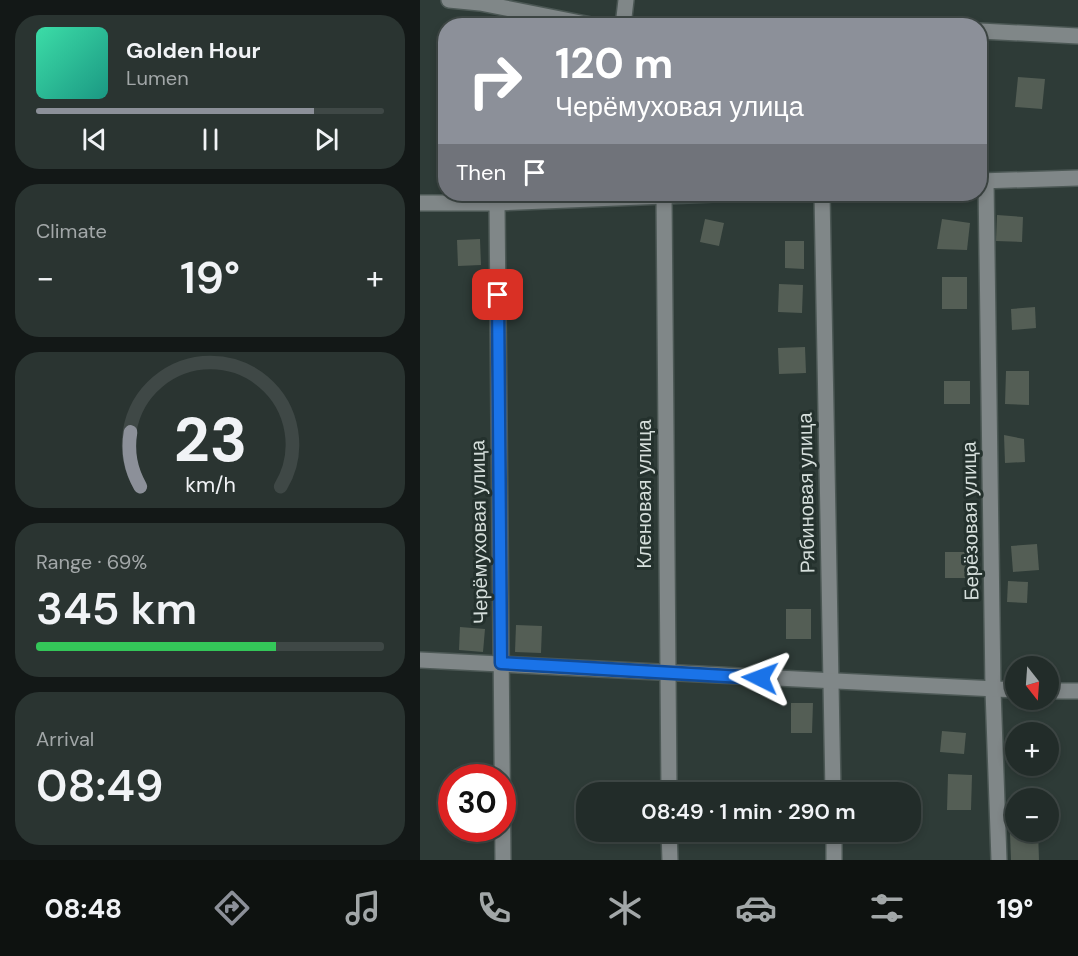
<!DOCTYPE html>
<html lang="en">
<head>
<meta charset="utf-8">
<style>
  :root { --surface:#222c29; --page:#2a3431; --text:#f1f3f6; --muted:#a2a7a8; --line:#3f4846; --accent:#8c9099 }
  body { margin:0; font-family:"DM Sans",sans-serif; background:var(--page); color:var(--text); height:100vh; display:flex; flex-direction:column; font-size:22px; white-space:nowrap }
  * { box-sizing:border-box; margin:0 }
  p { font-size:20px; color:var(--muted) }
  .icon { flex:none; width:33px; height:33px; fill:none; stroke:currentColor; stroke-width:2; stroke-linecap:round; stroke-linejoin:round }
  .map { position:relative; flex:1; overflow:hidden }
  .details { display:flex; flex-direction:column; gap:15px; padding:15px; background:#131817; width:420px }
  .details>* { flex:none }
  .guide { position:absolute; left:18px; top:18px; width:549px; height:183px; border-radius:24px; box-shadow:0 3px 9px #0003,0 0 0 2px var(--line); background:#8c9099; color:#fff; overflow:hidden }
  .needle { width:39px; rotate:163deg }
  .buttons { position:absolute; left:585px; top:656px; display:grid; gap:12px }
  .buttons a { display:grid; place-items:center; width:54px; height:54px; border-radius:50%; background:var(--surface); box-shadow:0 3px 9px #0003,0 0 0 2px var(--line); font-size:30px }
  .speed { position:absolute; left:18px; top:764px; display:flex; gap:12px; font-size:30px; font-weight:700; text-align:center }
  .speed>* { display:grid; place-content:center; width:78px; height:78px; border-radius:50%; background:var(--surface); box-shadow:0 3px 9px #0003,0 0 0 2px var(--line); line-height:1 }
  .speed .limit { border:9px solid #d22; background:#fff; color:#111 }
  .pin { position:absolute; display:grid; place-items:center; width:51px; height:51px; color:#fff; margin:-26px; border-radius:12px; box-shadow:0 3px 9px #0006 }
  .me { position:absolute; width:66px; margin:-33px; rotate:273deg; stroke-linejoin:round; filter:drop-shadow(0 0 4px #0008) }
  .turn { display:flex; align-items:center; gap:21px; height:126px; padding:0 18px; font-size:27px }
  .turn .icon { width:78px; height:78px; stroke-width:2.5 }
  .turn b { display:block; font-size:42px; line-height:51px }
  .then { display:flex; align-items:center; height:57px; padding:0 18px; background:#0003; gap:12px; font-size:22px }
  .big { font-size:45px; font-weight:600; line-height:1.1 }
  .details .card { flex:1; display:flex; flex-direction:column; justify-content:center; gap:9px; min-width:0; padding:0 21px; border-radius:24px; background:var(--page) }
  .details .dial { align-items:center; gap:0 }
  .dial svg { height:156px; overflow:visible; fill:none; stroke:var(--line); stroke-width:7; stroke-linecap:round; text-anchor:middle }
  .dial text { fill:var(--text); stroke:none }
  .song { display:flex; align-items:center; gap:18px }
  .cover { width:72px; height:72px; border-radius:9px; background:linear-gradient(135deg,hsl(160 70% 55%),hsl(170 70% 35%)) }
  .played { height:6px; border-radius:3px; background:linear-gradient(90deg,var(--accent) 80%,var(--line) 80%) }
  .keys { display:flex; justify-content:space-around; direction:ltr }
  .heat { display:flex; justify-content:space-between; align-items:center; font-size:33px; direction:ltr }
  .charge { height:9px; border-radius:4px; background:linear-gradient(90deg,#34c759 69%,var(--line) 0) }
  .trip { position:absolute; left:156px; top:782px; width:345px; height:60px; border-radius:24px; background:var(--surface); box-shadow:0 3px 9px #0003,0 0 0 2px var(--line); font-weight:600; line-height:60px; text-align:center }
  .tab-bar { display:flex; height:96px; justify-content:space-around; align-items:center; background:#0e1210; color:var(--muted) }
  .tab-bar .icon { width:42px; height:42px }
  .tab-bar .active { color:var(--accent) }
  .tab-bar b { font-size:27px; color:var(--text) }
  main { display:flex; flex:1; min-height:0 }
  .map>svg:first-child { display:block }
  .building { fill:#545e55 }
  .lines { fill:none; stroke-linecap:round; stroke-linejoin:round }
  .minor-casing { stroke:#4c5855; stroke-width:18 }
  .minor { stroke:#808788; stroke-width:15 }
  .route-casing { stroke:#114b97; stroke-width:15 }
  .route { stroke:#1a73e8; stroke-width:10 }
  .labels { text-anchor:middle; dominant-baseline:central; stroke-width:6; stroke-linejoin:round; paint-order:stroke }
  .street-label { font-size:20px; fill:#d5dedb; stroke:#24312d }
</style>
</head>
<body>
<main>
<section class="details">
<div class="card">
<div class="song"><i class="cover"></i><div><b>Golden Hour</b><p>Lumen</p></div></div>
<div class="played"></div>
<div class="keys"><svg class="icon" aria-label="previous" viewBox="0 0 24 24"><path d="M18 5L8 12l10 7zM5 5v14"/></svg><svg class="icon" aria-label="pause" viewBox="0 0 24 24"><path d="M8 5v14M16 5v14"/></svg><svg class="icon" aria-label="next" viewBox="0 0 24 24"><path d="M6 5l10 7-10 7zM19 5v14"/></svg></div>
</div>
<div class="card"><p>Climate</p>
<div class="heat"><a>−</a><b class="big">19°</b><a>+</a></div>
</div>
<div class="card dial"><svg viewBox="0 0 100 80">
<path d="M14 69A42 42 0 1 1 86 69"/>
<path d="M14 69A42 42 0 0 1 9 41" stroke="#8c9099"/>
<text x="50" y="56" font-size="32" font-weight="700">23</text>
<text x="50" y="72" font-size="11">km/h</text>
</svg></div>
<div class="card"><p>Range · 69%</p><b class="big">345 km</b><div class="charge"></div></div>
<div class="card"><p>Arrival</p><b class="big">08:49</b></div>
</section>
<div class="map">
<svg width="658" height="860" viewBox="0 0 658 860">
  <rect width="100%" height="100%" fill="#2e3b37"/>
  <!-- building -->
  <g class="building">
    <path d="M598 77 625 79 622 109 595 107Z"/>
    <path d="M577 215 603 217 602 242 576 241Z"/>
    <path d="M285 219 304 223 299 246 280 242Z"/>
    <path d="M522 219 550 223 547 250 517 249Z"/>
    <path d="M60 239 61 265 38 266 37 240Z"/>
    <path d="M365 241H384V269L365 268Z"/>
    <rect x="522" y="277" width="25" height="32"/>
    <path d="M359 284 383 285 382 313 358 312Z"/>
    <path d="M615 307 616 328 592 330 591 309Z"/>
    <path d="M385 347 386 373 359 374 358 348Z"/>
    <path d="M586 371H609V405L585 404Z"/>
    <rect x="524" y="381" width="26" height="23"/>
    <path d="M584 435 604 439 605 462 585 463Z"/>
    <path d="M617 544 619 570 593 572 591 546Z"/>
    <rect x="525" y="552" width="27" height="26"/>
    <path d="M588 581 608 582 607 603 587 602Z"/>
    <rect x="366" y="609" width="25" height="30"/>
    <path d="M96 625 122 626 121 653 95 652Z"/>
    <path d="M40 627 65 629 63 652 39 650Z"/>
    <path d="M371 703H393L392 733H371Z"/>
    <path d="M522 731 546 733 544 754 520 752Z"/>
    <path d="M528 774 552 775 551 810H527Z"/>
    <path d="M618 831 619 860H591L590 833Z"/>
  </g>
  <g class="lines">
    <defs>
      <g id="minor">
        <path d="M29 0 60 3 176 26"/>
        <path d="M203 26 206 0"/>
        <path d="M560 31 658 36"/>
        <path d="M560 181 658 178"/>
        <path d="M566 181 573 690 579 860"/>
        <path d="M402 194 413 792"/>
        <path d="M244 196 249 792"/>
        <path d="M0 203H77L293 194"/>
        <path d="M77 203 83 860"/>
        <path d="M0 660 596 690"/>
        <path d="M628 691H658"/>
        <path d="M249 831 250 860"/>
        <path d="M414 831V860"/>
      </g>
    </defs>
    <!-- minor casing -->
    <use href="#minor" class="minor-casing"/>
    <!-- minor -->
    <use href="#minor" class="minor"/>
  </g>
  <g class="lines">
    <defs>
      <path id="route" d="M78 295 81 663 340 678"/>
    </defs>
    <!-- route casing -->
    <use href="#route" class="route-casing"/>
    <!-- route -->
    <use href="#route" class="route"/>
  </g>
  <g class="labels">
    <!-- street labels -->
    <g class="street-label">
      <text transform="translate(386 493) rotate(-91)">Рябиновая улица</text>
      <text transform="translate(224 494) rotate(-90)">Кленовая улица</text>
      <text transform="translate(550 521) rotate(-91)">Берёзовая улица</text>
      <text transform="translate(59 532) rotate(-91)">Черёмуховая улица</text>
    </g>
  </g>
</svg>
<div class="buttons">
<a><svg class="needle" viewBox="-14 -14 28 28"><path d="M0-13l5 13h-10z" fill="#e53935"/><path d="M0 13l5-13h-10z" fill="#a2a7a8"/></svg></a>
<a>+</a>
<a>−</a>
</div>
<div class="speed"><div class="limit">30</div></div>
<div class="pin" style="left:78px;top:295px;background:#d93025"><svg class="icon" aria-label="arrive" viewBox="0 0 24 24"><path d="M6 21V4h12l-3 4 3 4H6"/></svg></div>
<svg class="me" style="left:340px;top:678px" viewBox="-20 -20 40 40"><path d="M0-17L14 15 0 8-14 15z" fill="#1a73e8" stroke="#fff" stroke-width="4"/></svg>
<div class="trip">08:49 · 1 min · 290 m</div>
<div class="guide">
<div class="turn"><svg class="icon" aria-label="right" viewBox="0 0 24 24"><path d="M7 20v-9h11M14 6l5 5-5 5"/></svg><div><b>120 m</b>Черёмуховая улица</div></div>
<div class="then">Then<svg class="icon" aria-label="arrive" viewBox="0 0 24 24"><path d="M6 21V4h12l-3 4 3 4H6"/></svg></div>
</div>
</div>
</main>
<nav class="tab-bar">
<b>08:48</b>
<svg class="icon active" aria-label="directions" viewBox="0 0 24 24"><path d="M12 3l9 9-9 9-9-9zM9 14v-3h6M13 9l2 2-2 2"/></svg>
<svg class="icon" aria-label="music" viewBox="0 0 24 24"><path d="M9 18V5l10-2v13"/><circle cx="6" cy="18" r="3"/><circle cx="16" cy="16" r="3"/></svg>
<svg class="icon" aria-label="phone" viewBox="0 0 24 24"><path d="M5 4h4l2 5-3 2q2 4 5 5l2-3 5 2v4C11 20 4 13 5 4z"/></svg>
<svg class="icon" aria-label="climate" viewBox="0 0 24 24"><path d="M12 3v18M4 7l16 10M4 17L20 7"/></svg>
<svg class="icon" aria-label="car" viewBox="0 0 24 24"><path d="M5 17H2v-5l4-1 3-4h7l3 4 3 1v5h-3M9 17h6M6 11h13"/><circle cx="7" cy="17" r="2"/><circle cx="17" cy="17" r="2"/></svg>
<svg class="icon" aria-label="filters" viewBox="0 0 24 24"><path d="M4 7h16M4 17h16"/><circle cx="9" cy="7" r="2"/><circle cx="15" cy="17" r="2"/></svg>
<b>19°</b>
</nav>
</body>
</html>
